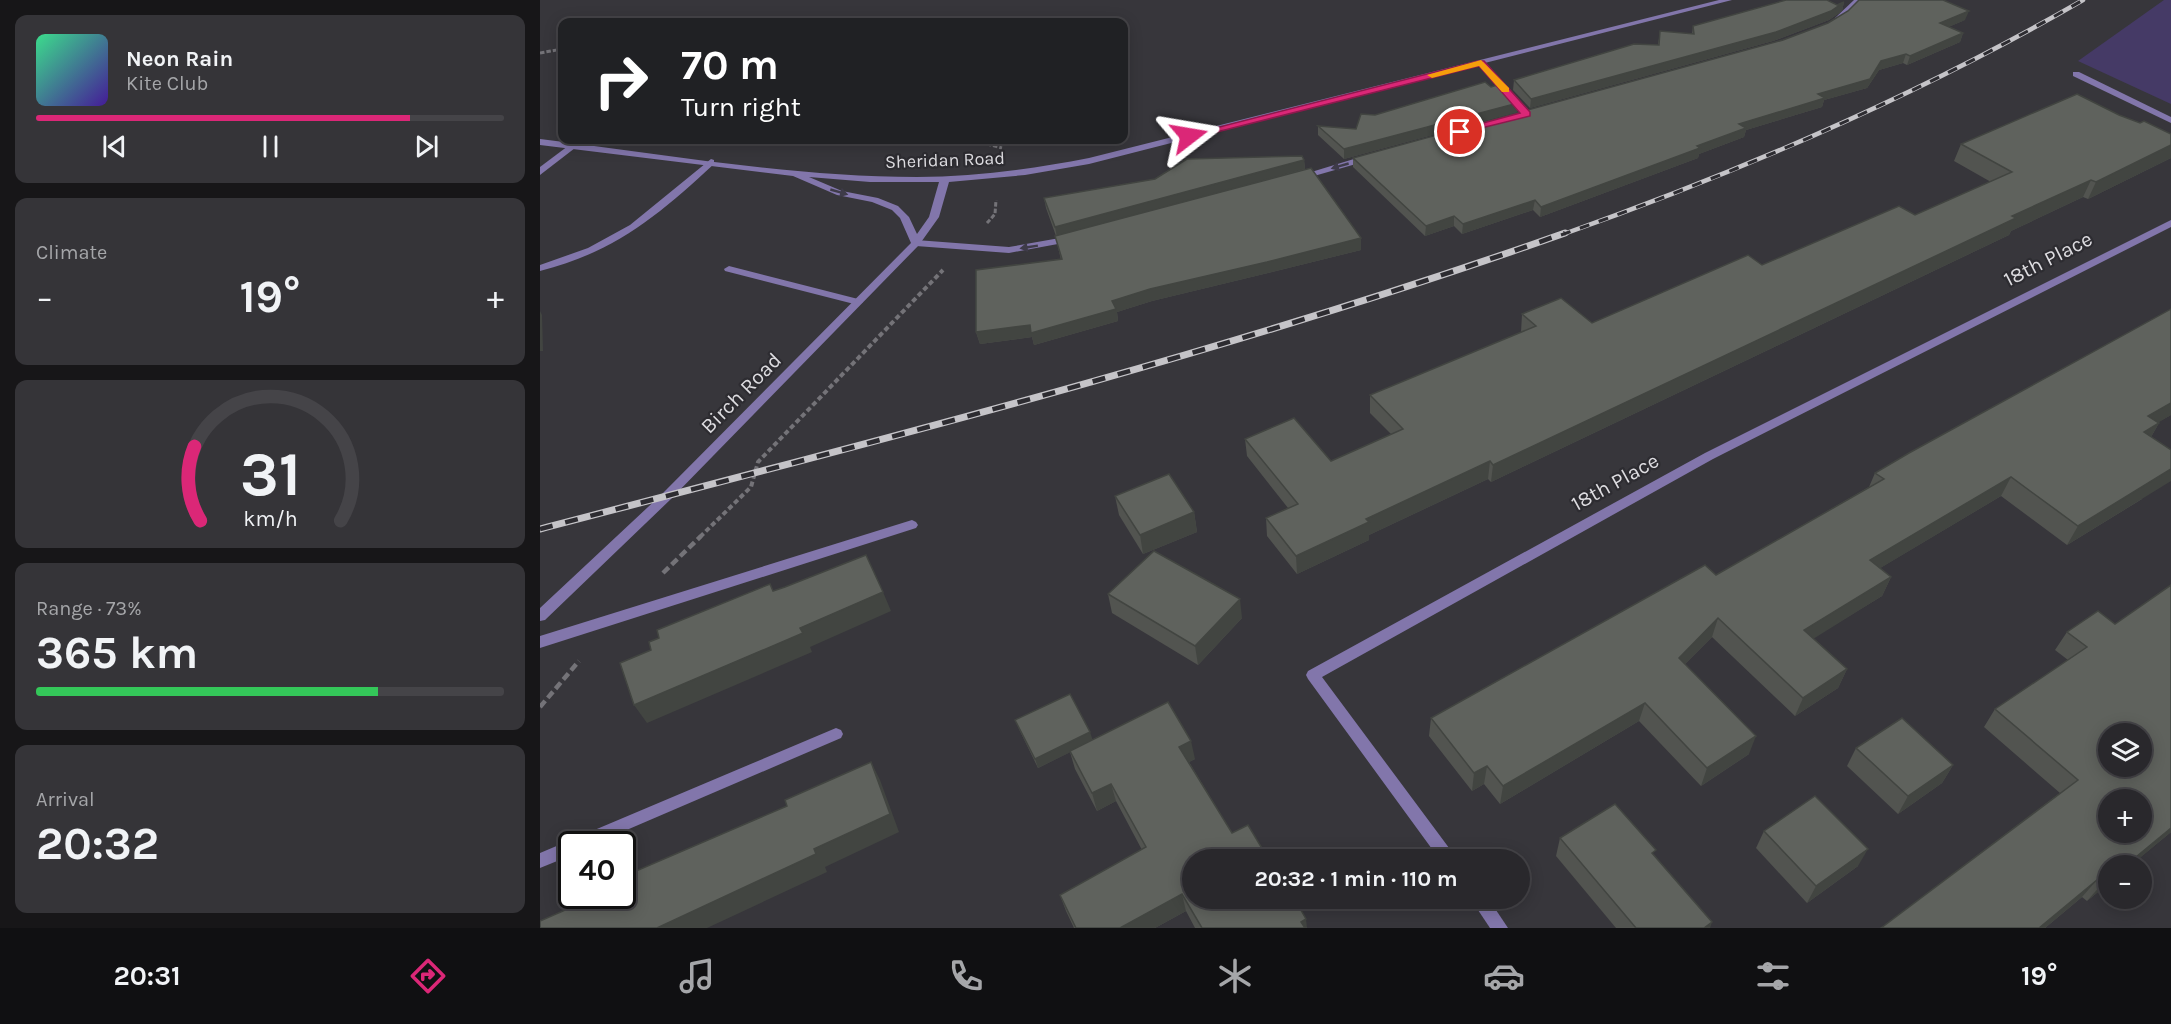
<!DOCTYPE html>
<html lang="en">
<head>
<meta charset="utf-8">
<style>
  :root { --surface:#29282c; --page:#353438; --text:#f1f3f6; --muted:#a5a6a9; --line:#454448; --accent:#db2777 }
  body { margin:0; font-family:Karla,sans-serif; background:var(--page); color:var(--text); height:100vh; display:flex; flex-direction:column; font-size:22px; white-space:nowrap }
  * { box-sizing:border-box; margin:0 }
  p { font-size:20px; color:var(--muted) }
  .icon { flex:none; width:33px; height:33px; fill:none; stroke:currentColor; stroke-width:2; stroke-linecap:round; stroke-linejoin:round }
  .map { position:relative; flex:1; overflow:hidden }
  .sheet { display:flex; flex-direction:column; gap:15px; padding:15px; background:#171618; width:540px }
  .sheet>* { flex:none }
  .banner { position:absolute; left:18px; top:18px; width:570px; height:126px; border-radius:12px; box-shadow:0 3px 15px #0003,0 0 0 2px var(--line); background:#202124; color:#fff; overflow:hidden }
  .controls { position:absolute; left:1558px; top:723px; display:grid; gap:12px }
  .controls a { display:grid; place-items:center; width:54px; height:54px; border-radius:50%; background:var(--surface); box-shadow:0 3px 15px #0003,0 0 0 2px var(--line); font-size:30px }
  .speed { position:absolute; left:18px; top:831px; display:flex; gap:12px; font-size:30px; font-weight:700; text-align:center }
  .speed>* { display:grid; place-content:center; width:78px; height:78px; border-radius:50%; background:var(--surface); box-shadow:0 3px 15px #0003,0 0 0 2px var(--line); line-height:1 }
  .speed .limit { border:3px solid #111; border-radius:9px; background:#fff; color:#111 }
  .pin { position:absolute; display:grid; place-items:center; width:51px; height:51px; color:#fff; margin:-26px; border:3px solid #fff; border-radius:50%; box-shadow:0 2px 6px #0007 }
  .me { position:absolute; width:66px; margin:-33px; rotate:76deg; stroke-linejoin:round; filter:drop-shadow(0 0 4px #0008) }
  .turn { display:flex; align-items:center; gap:21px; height:126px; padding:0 24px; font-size:27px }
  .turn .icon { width:78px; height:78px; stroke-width:2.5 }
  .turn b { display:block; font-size:42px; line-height:51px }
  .big { font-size:45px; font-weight:700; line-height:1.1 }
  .sheet .tile { flex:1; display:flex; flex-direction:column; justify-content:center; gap:9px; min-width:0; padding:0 21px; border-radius:12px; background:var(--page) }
  .sheet .dial { align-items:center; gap:0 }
  .dial svg { height:156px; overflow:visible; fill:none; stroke:var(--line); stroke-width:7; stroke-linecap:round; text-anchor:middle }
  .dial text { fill:var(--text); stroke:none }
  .song { display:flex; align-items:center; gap:18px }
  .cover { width:72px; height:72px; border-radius:9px; background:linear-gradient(135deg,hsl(150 70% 55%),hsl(260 70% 35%)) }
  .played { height:6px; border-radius:3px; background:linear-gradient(90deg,var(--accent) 80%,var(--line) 80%) }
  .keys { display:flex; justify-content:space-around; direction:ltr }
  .heat { display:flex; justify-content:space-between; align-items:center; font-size:33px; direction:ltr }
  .charge { height:9px; border-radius:4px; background:linear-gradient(90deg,#34c759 73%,var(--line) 0) }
  .trip { position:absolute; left:642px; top:849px; width:348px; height:60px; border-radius:30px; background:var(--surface); box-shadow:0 3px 15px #0003,0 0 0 2px var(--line); font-weight:700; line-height:60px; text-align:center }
  .tabs { display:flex; height:96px; justify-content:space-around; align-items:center; background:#101012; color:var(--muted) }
  .tabs .icon { width:42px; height:42px }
  .tabs .active { color:var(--accent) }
  .tabs b { font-size:27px; color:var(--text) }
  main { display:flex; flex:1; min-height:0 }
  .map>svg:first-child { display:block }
  .green { fill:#453a66 }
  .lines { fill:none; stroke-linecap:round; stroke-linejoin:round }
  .path-far2 { stroke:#747378; stroke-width:3; stroke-dasharray:4.5 2; stroke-linecap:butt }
  .path-far1 { stroke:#747378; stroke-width:4; stroke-dasharray:5 3; stroke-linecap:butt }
  .path { stroke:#747378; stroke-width:4.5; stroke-dasharray:8 4; stroke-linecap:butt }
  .service { fill:#8276ab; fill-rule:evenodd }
  .minor { fill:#8276ab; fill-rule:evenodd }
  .tertiary { fill:#8276ab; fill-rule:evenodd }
  .rail-far1-casing { stroke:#c5c4c8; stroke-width:4.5 }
  .rail-casing { stroke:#c5c4c8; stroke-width:7 }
  .rail-far1 { stroke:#2d2c31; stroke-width:3; stroke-dasharray:10; stroke-linecap:butt }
  .rail { stroke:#2d2c31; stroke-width:4.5; stroke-dasharray:13; stroke-linecap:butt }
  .wall { fill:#525450 }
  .shaded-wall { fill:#424541 }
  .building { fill:#5f625d; stroke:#424541; stroke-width:1.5; fill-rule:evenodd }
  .oneway { fill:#3e3b49 }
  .route { fill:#db2777; stroke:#8e194d; stroke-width:1.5 }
  .slow { fill:#f59e0b }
  .labels { text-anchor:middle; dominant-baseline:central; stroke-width:4.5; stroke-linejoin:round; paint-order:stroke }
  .far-street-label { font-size:18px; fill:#dddce0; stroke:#2d2c31 }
  .street-label { font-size:21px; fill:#dddce0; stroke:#2d2c31 }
</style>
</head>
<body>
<main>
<section class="sheet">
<div class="tile">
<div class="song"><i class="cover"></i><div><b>Neon Rain</b><p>Kite Club</p></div></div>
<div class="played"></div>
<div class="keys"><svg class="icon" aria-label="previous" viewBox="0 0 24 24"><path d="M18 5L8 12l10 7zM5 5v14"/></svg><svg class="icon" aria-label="pause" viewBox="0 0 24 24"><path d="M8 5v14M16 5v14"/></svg><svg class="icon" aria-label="next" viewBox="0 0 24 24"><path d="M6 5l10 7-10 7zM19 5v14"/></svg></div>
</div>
<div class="tile"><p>Climate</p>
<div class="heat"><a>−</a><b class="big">19°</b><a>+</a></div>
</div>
<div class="tile dial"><svg viewBox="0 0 100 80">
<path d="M14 69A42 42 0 1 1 86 69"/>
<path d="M14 69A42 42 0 0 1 11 31" stroke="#db2777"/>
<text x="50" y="56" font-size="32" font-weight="700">31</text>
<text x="50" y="72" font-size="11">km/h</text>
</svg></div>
<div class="tile"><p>Range · 73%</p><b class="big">365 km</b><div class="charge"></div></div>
<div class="tile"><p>Arrival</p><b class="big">20:32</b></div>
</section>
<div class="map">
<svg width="1631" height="928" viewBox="0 0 1631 928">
  <rect width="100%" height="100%" fill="#37363b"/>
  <!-- green -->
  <path class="green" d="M1624 0H1631V104L1538 61Z"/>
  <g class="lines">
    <!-- path-far2 -->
    <g class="path-far2">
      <path d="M0 53 22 49"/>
      <path d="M356 140 439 142 462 148"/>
      <path d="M447 223 455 214 456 200"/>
    </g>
    <!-- path-far1 -->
    <path class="path-far1" d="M160 537 211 487 218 462 403 270"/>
    <!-- path -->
    <g class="path">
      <path d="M123 573 161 536"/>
      <path d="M0 707 39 661"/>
    </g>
    <!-- service -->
    <g class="service">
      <path d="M1314 0H1322L1301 22H1295V18Z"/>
      <path d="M938 61H944L990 112V116H984L938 65Z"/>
      <path d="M32 143 36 146 35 148 0 175V167Z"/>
      <path d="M827 155 830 156V160L760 180 755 177Z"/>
      <path d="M531 236 534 237V241L469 253 376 246 371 243 376 240 469 247Z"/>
      <path d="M189 266 322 300 323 302 318 305 185 271 184 269Z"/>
      <path d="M372 520 376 522 378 525 376 528 0 648V636Z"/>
      <path d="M296 728 301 730 303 734 301 738 54 844H32V855L0 868V853Z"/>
    </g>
    <!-- minor -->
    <g class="minor">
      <path d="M1533 72H1539L1631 117V123L1533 76Z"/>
      <path d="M171 159 174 160V164C119 215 75 252 0 271V265L48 248 90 225Z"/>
      <path d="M1631 220V227L1173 459 782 677 918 860H900L768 679 766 675 768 671 1165 453Z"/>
      <path d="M930 898H948L968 928H950Z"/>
    </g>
    <!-- tertiary -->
    <path class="tertiary" d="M1179 0H1192L549 164 485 175 409 182 399 217 379 245 131 499 5 620 0 621V608L123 493 371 243 360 218 352 210 332 202 297 195 253 176 0 145V139C125 154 250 177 377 177 435 177 492 169 549 158ZM269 177 330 182H399L389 217 377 234 369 217 358 206 338 198 302 191Z"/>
    <defs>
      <path id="rail-far1" d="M1021 235C1202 171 1377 96 1543 0"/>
      <path id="rail" d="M0 529C345 439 689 352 1025 233"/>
    </defs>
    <!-- rail-far1 casing -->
    <use href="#rail-far1" class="rail-far1-casing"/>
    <!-- rail casing -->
    <use href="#rail" class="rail-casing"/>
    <!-- rail-far1 -->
    <use href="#rail-far1" class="rail-far1"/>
    <!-- rail -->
    <use href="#rail" class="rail"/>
  </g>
  <!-- wall -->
  <g class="wall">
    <path d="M1304 2 1302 11 1289 20 1233 41 990 108 973 90 974 80 1118 45 1120 31 1152 34 1153 26 1297 5Z"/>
    <path d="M1425 20 1408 27 1423 33 1420 42 1367 65 1363 63 1339 70 1327 88 1284 100 1282 107 1206 130 1204 137 1159 154 1158 158 1000 217 993 210 922 234 914 226 885 236 813 167V158Z"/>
    <path d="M977 112 804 159 778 135V126L816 129 835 115Z"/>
    <path d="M1579 115 1631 134V158L1548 199 1543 197 1471 231 1469 235 951 482 948 479 829 535V540L757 574 727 536 726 518 748 508 707 456 705 439 791 461 851 434 830 413V395L981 332 982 314 1052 323 1222 265 1375 215 1451 182 1414 161 1421 144Z"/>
    <path d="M764 160 765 169 821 250 728 273 612 301 577 312 578 321 494 345 492 337 440 344 436 332 521 260 518 247 516 236 506 208 504 198Z"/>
    <path d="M1631 415 1618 422 1619 423 1611 437 1602 499 1527 545 1461 496 1340 568 1351 577 1342 596 1273 638 1307 669 1298 688 1255 716 1172 637 1145 664 1209 754 1161 786 1099 721 960 804 944 784 932 791 889 736 891 718 1176 575 1329 487 1335 473Z"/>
    <path d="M575 496 654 512 657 532 603 554 579 515Z"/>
    <path d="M1631 585V832L1547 901 1542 897 1505 928H1341L1520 793 1444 727 1455 709 1528 660 1515 650 1527 632 1575 624Z"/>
    <path d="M568 594 702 618 658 665 572 613Z"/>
    <path d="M475 720 553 740 655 759 649 762 692 833 767 928H655L646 911 615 928H534L526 911 520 895 602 850 576 801 557 811 535 769 530 752 498 768 479 729Z"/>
    <path d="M1316 748 1413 765 1402 783 1358 814 1307 766Z"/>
    <path d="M1224 831 1318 866 1267 903 1216 848Z"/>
    <path d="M1020 838 1114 855 1170 928H1076L1016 856Z"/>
  </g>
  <!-- shaded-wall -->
  <g class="shaded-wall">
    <path d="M1304 2 1302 11 1289 20 1233 41 990 108 991 99 1236 32Z"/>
    <path d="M1429 11 1425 20 1397 32 1400 23Z"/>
    <path d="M1423 33 1420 42 1367 65 1370 56Z"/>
    <path d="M1366 54 1363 63 1339 70 1327 88 1284 100 1282 107 1206 130 1204 137 1159 154 1158 158 1000 217 1001 207 1199 124 1278 94 1341 61Z"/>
    <path d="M978 103 977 112 804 159V149Z"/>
    <path d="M1631 145V158L1548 199 1556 182Z"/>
    <path d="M764 160 765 169 517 237 515 227Z"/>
    <path d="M1551 180 1543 197 1471 231 1469 235 951 482 953 465 1472 216Z"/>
    <path d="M995 200 993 210 922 234 923 224Z"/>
    <path d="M914 216V226L885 236 886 226Z"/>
    <path d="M821 238V250L728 273 612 301 577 312 578 321 494 345 492 337 440 344 436 332 572 301 610 289Z"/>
    <path d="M0 311 2 315 3 351H0Z"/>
    <path d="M1631 403V415L1597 435 1608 416Z"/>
    <path d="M1619 423 1608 442 1604 432Z"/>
    <path d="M950 461 948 479 829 535V540L757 574 756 556 826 519Z"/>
    <path d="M1631 469V481L1527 545 1538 526Z"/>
    <path d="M1471 477 1461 496 1322 579 1330 560Z"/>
    <path d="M654 512 657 532 603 554 600 535Z"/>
    <path d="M1351 577 1342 596 1257 649 1264 630Z"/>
    <path d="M343 592 351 611 270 647 272 652 107 723 94 705 260 628Z"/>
    <path d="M700 599 702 618 658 665 655 646Z"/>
    <path d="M1178 618 1172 637 1133 676 1139 658Z"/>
    <path d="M1307 669 1298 688 1255 716 1263 698Z"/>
    <path d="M1105 703 1099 721 960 804 963 786Z"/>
    <path d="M550 732 553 741 498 768 495 759Z"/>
    <path d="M1216 736 1209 754 1161 786 1167 768Z"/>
    <path d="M651 741 655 759 643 765 639 747Z"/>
    <path d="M331 762 340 780 359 832 285 867 287 872 167 928H117L274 849Z"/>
    <path d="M1413 765 1402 783 1358 814 1368 796Z"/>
    <path d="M947 766 944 784 932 791 934 773Z"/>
    <path d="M571 784 576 801 557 811 552 793Z"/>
    <path d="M1631 828V832L1590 866H1585Z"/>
    <path d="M1328 849 1318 866 1267 903 1276 886Z"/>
    <path d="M1569 878V883L1547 901 1562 884Z"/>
    <path d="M1557 880 1542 897 1505 928H1499Z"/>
    <path d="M642 894 646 911 615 928H580Z"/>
    <path d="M766 919 767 928H761V922Z"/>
    <path d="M1172 922 1170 928H1164Z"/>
  </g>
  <!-- building -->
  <g class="building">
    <path d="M1246 0H1287L1297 5 1304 2 1291 11 1236 32 991 99 974 80 1094 44 1119 45 1120 31 1154 34 1153 26Z"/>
    <path d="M1319 0H1403L1429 11 1400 23 1423 33 1370 56 1366 54 1341 61 1330 79 1278 94 1285 98 1199 124 1206 128 1157 146 1160 148 1001 207 995 200 923 224 914 216 886 226 813 158 1243 40 1288 23 1308 11Z"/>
    <path d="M945 82 951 87 961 84 978 103 804 149 778 126 816 129 821 114 835 115Z"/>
    <path d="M1537 94 1579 115 1600 123 1604 121 1631 134V145L1556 182 1551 180 1472 216 1476 218 953 465 950 461 826 519 829 522 756 556 726 518 758 504 705 439 754 418 791 461 863 429 830 395 996 326 982 314 1021 298 1052 323 1208 255 1222 265 1359 206 1375 215 1472 172 1421 144Z"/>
    <path d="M762 156 764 160 515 227 504 198 615 179 647 159Z"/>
    <path d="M771 168 821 238 727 262 610 289 572 301 576 309 491 333 490 325 436 332V270L522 259 515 236Z"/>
    <path d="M1631 309V403L1608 416 1619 423 1604 432 1631 450V469L1538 526 1471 477 1330 560 1351 577 1264 630 1307 669 1263 698 1178 618 1139 658 1216 736 1167 768 1105 703 963 786 947 766 934 773 891 718 1165 565 1176 575 1344 479 1335 473 1369 453Z"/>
    <path d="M629 474 654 512 600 535 575 496Z"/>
    <path d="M614 551 700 599 655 646 568 594Z"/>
    <path d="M326 555 343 592 260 628 263 633 94 705 80 663 111 650 109 642 119 638 117 630 230 584 233 591 245 587Z"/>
    <path d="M1631 585V828L1585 866H1569V878L1562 884 1557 880 1499 928H1341L1538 780 1455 709 1547 647 1527 632 1558 611 1575 624ZM1569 734H1602V766H1569ZM1569 800H1602V832H1569Z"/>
    <path d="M530 694 550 732 495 759 475 720Z"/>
    <path d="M628 702 651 741 639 747 692 833 708 825 729 860H652V898H754L766 919 761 922 765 928H662L642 894 580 928H536L520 895 606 847 571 784 552 793 530 751Z"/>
    <path d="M1362 718 1413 765 1368 796 1316 748Z"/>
    <path d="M331 762 350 814 274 849 276 854 117 928H0V921L48 900V896H82V877L247 806 245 800Z"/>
    <path d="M1275 796 1328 849 1276 886 1224 831Z"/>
    <path d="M1075 804 1116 850 1112 853 1172 922 1164 928H1096L1020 838Z"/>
  </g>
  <!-- one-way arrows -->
  <defs><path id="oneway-solid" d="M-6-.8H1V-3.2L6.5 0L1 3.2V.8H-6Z" transform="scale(1.5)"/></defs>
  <g class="oneway">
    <use href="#oneway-solid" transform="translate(800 166) rotate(164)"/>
    <use href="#oneway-solid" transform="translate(299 192) rotate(16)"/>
    <use href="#oneway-solid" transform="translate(489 247) rotate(171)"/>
  </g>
  <!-- route -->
  <path class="route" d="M938 61H944L990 112V116L917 134V130L980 113 939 66 649 139 644 136Z"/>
  <!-- slow -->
  <path class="slow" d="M941 60 969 88V92H962L939 66 892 78 887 75Z"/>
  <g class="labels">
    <!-- far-street labels -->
    <g class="far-street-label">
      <text transform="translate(405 160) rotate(-2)">Sheridan Road</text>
    </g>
    <!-- street labels -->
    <g class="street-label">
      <text transform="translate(1508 259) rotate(-27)">18th Place</text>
      <text transform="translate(201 393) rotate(-45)">Birch Road</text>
      <text transform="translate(1075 482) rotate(-29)">18th Place</text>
    </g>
  </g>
</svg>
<div class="controls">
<a><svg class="icon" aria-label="layers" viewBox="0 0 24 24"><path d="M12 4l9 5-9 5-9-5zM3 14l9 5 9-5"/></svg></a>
<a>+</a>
<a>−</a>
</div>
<div class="speed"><div class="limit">40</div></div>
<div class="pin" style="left:920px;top:132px;background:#d93025"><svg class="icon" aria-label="arrive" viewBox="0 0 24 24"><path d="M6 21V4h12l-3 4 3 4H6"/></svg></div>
<svg class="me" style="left:649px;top:136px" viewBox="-20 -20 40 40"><path d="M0-17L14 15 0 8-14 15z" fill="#db2777" stroke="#fff" stroke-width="4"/></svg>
<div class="trip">20:32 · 1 min · 110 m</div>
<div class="banner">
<div class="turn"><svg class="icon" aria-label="right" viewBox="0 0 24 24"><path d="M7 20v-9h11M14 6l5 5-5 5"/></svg><div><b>70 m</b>Turn right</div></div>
</div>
</div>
</main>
<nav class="tabs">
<b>20:31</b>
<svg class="icon active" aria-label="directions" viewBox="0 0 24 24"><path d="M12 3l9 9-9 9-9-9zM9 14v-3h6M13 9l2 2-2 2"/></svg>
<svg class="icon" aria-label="music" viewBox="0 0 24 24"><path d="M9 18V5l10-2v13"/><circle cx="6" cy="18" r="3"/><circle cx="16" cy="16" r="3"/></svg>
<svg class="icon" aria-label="phone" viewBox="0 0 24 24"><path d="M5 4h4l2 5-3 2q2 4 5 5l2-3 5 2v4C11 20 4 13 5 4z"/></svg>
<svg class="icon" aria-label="climate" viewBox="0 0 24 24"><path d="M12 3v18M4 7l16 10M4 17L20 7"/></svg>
<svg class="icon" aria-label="car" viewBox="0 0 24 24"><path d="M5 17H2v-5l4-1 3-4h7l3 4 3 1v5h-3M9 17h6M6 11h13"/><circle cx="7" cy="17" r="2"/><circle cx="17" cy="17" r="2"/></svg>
<svg class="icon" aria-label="filters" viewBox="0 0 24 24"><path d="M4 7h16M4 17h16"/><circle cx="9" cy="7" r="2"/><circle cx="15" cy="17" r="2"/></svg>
<b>19°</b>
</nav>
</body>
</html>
